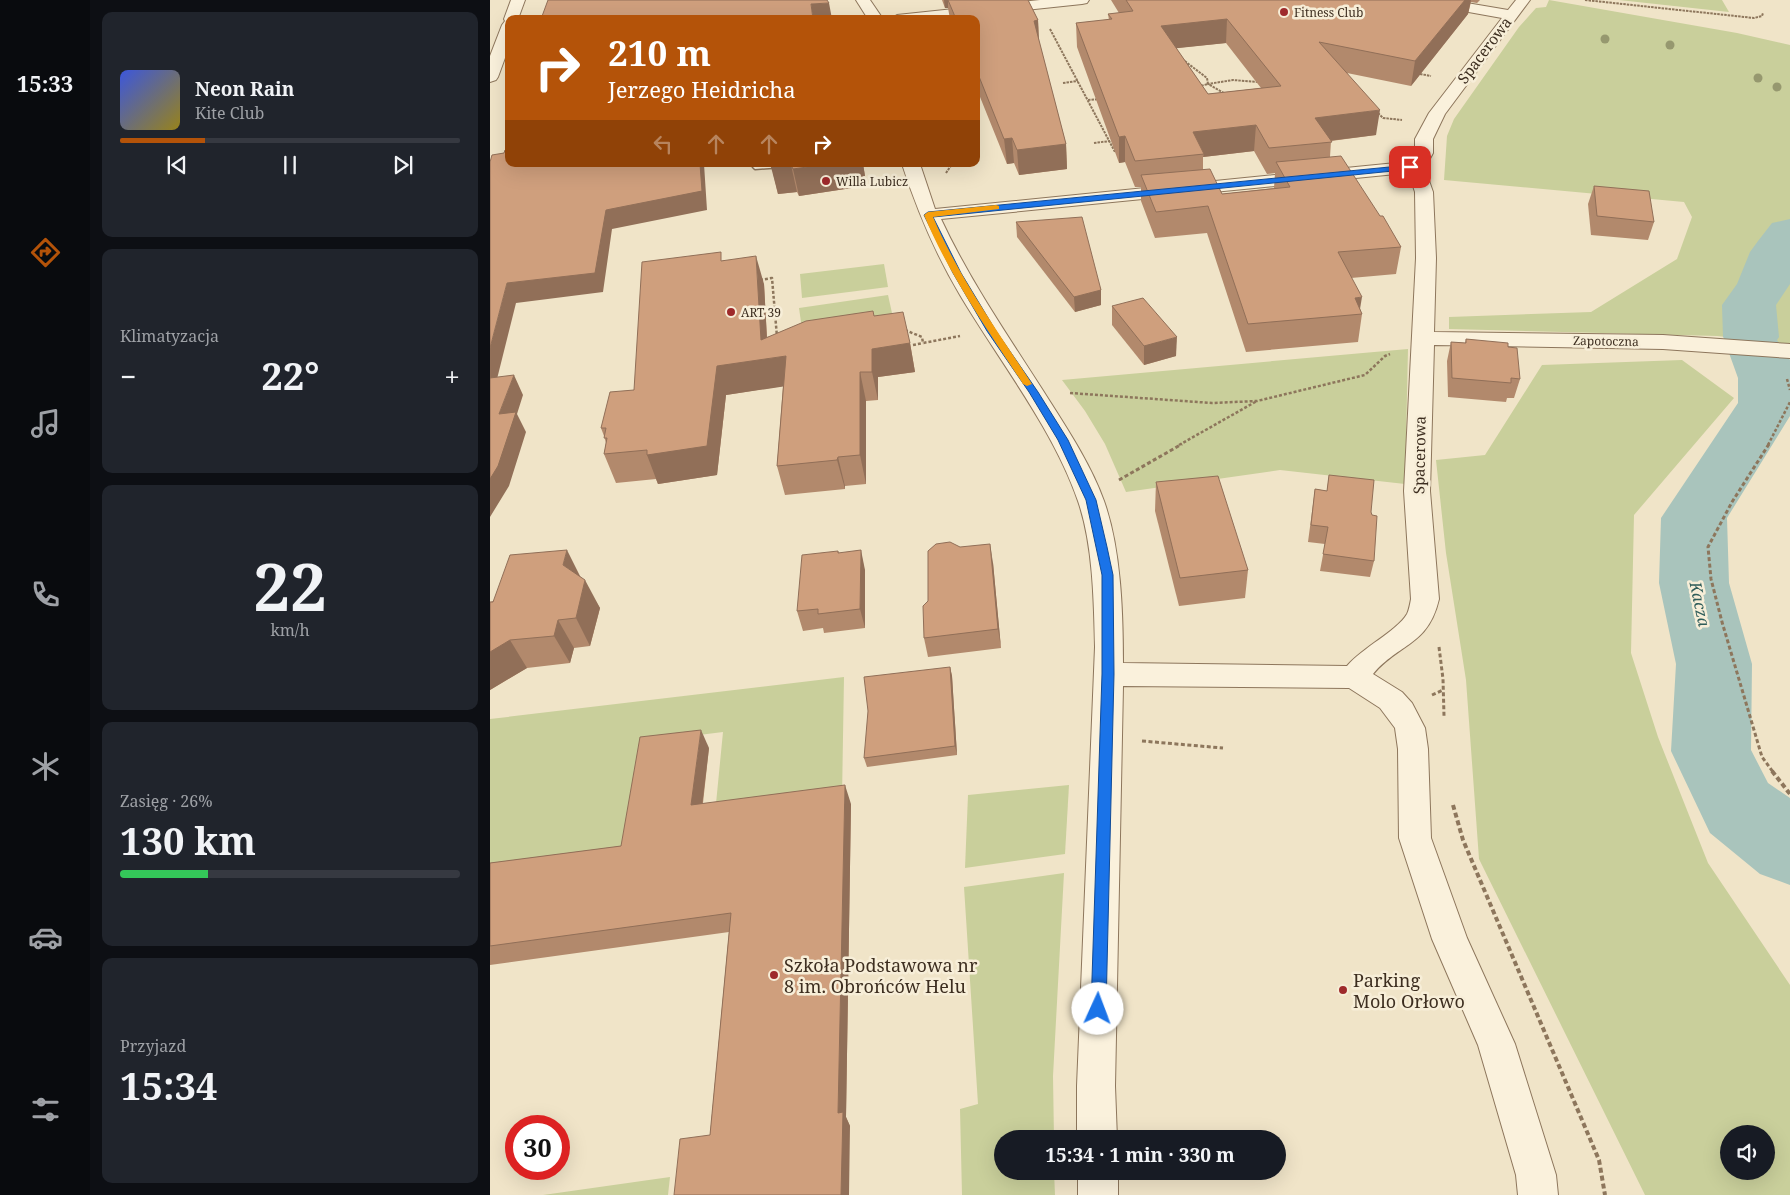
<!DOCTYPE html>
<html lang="pl">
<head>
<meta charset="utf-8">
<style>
  :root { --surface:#171b24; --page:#20242c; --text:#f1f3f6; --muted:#9ea1a6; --line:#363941; --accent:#b45309 }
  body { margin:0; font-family:"Noto Serif",serif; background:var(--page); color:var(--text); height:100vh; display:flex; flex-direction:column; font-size:19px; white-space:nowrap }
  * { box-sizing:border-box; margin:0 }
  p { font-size:16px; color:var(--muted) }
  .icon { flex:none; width:28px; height:28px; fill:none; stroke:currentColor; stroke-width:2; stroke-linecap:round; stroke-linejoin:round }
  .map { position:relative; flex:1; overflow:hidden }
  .side { display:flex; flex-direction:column; gap:12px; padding:12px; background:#0d0f14; width:400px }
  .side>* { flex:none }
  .hud { position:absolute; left:15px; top:15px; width:475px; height:152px; border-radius:10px; box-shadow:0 5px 20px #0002; background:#b45309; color:#fff; overflow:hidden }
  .fabs { position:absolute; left:1230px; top:1125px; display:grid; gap:10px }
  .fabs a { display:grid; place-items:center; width:55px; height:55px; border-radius:50%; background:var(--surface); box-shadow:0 5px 20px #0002; font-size:25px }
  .speed { position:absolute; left:15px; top:1115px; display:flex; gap:10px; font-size:25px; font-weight:700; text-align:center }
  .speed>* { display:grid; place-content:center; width:65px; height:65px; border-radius:50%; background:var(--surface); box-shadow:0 5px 20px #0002; line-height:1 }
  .speed .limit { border:8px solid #d22; background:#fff; color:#111 }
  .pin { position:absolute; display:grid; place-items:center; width:42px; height:42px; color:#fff; margin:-21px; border-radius:10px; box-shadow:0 2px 8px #0006 }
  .me { position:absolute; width:55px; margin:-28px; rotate:2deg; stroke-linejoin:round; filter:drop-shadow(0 0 4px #0008) }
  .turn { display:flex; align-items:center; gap:18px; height:105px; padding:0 20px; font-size:22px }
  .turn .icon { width:65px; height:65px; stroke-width:2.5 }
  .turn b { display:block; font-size:35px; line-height:42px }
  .lanes { display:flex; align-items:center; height:48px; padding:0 20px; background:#0003; justify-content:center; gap:25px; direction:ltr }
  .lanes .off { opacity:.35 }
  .big { font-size:38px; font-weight:700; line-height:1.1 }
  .side .card { flex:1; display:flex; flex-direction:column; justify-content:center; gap:8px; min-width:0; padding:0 18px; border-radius:10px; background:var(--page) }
  .side .dial { align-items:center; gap:0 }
  .dial b { font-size:65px; line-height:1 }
  .song { display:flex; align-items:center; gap:15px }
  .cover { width:60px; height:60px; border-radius:8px; background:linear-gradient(135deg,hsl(230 70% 55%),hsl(50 70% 35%)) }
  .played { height:5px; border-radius:2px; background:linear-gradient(90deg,var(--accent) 25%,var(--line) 25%) }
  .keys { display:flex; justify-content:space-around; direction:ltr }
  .heat { display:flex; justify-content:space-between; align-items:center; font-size:28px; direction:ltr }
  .charge { height:8px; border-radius:4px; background:linear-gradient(90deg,#34c759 26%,var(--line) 0) }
  .trip { position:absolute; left:504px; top:1130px; width:292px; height:50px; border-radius:25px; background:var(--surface); box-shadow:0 5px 20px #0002; font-weight:700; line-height:50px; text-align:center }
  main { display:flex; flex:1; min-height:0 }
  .menu { display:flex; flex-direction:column; width:90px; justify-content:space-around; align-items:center; background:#090b0e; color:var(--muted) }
  .menu .icon { width:35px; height:35px }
  .menu .current { color:var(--accent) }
  .menu b { font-size:22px; color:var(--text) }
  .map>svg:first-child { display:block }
  .green { fill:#c9cf9b; fill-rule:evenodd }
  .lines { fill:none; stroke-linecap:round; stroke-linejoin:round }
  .river { fill:#a9c4bc; fill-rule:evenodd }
  .service-casing { stroke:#8d765c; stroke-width:3 }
  .minor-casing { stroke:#8d765c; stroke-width:2 }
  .path-far3 { stroke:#8d765c; stroke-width:2; stroke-dasharray:2.5 1; stroke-linecap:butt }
  .path-far2 { stroke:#8d765c; stroke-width:2.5; stroke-dasharray:3 2; stroke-linecap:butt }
  .path-far1 { stroke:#8d765c; stroke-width:3; stroke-dasharray:4 2.5; stroke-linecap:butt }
  .path { stroke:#8d765c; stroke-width:4; stroke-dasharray:5 3; stroke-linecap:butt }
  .service { fill:#faf1dc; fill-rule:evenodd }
  .minor { fill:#faf1dc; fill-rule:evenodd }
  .tree { fill:#96986f }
  .wall { fill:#b2896c; fill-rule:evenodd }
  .shaded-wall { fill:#916f58 }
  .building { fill:#cf9f7d; stroke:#916f58; fill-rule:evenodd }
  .route { fill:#1a73e8; stroke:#114b97 }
  .slow { fill:#f59e0b }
  .poi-dot { fill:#9e2a2b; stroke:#f7eed8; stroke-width:2 }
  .labels { text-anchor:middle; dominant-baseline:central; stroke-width:5; stroke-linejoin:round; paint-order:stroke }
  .far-poi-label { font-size:12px; fill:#3d2e20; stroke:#f7eed8; text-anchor:start }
  .far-street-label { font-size:12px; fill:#3d2e20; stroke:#f7eed8 }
  .street-label { font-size:15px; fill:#3d2e20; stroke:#f7eed8 }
  .water-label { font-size:16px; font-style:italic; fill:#2f5d5a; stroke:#f7eed8 }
  .near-poi-label { font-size:18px; fill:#3d2e20; stroke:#f7eed8; text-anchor:start }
</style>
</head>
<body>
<main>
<nav class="menu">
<b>15:33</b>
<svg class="icon current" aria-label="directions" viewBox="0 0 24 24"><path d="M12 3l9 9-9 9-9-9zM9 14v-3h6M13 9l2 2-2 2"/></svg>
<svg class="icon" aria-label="music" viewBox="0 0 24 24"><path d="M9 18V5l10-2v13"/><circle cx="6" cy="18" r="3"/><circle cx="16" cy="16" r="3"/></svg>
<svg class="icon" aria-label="phone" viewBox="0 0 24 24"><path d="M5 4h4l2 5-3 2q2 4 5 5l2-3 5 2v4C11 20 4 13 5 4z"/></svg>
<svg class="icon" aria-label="climate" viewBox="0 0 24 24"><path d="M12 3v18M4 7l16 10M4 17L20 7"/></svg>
<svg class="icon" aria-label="car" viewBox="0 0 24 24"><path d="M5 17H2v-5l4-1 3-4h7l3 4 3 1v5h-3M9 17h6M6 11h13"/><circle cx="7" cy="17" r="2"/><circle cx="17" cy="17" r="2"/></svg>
<svg class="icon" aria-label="filters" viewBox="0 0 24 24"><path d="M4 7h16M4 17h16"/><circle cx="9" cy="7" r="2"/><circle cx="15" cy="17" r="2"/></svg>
</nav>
<section class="side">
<div class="card">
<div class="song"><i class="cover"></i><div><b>Neon Rain</b><p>Kite Club</p></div></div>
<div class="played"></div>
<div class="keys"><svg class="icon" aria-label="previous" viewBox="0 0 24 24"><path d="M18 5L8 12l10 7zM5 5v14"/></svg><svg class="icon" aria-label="pause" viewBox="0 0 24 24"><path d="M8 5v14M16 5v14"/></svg><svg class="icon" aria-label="next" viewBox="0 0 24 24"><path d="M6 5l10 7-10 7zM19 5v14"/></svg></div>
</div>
<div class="card"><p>Klimatyzacja</p>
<div class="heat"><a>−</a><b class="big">22°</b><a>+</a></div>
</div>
<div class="card dial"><b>22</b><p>km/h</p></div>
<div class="card"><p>Zasięg · 26%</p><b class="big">130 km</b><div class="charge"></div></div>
<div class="card"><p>Przyjazd</p><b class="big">15:34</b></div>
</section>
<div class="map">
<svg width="1300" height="1195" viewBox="0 0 1300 1195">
  <rect width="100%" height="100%" fill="#f0e4c8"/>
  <!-- green -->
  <g class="green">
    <path d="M1059 0 1247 33 1300 45V344L1227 336 959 329V317L1101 312 1187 259 1202 217 1194 202 954 180 957 136 964 119 1029 27 1046 8 1056 7Z"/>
    <path d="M1129 0H1232L1239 12Z"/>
    <path d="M394 264 398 287 312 298 310 274Z"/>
    <path d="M398 295 404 322 313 336 309 308Z"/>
    <path d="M918 349 915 484 790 470 636 492 615 444 595 411 572 380Z"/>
    <path d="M1192 360 1244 398 1144 515 1141 653 1168 737 1218 863 1300 985V1195H1155L989 859 976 680 956 553 946 460 995 455 1052 365ZM1239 1134H1276V1171H1239Z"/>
    <path d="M354 677 352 798 224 824 233 732 153 742 135 851 0 868V719Z"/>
    <path d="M579 785 575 854 475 868 478 795Z"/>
    <path d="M574 873 563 1076 564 1139H512V1171H564L565 1195H472L470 1109 488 1104 474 887Z"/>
    <path d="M180 1177 178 1195H53Z"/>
  </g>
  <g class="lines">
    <!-- river -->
    <path class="river" d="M1300 219V284L1286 305 1289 337 1287 340 1300 360V416L1237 518 1239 583 1262 664 1261 750 1278 783 1300 798V885L1270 874 1220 833 1181 751 1186 664 1169 583 1171 518 1248 403V378L1239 353 1242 349 1233 337 1232 305 1247 284 1260 252 1268 241 1282 223Z"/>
    <defs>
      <path id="service" d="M268 164H298L293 167 265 169 263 167Z"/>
      <g id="minor">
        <path d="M21 0H35L28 19H19V47L8 77 6 80 0 82V56L12 25 15 21 14 19Z"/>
        <path d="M366 0H380L393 19H378Z"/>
        <path d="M550 0H599L597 3 592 4 452 19H400L407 15Z"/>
        <path d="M927 0H959L1018 10 1026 0H1040L955 114 943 139V153L936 166 931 168 937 175 943 192 946 258 944 332 1173 335 1300 344V358L1173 349 944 345 940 491 949 599C938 646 909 643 883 674L912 692 922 703 935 728 938 749 941 838 977 938 1025 1044 1066 1175 1068 1195H1028L1026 1175 988 1045 942 939 909 838 908 749 905 728 890 708 859 688 633 686 625 1086 627 1139H587V1086L605 647C604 601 603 544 588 501 564 430 508 359 470 295 445 253 427 210 412 164H430L445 209 916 162 923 159 925 153V139L939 113 1012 18 934 4 929 3ZM916 173 920 177 925 192 926 258 914 491 921 599C920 604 919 610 917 614 907 631 872 648 857 666L633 663C633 612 631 549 614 501 600 462 574 424 552 389 516 333 479 279 451 219Z"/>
        <rect x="588" y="1171" width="40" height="24"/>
      </g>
    </defs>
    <!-- service casing -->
    <use href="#service" class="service-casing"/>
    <!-- minor casing -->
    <use href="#minor" class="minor-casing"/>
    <!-- path-far3 -->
    <g class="path-far3">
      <path d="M1095 0 1264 18 1272 16 1273 13"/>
      <path d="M560 29 625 152"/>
      <path d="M692 59 717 78 718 84 710 86"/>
      <path d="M930 74 941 76"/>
      <path d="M573 83 588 81"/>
      <path d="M734 93 718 84 743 80 768 82"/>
      <path d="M598 100 610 99"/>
      <path d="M888 113 893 118 912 120"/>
      <path d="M604 143 620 141"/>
      <path d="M456 173 462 164"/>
    </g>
    <!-- path-far2 -->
    <g class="path-far2">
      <path d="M270 280 282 278 287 337"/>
      <path d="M415 330 432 337 433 343 470 336"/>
      <path d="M423 345 433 343"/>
      <path d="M1297 379 1300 390"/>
      <path d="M580 393 722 403 767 401 875 375 895 356 900 354"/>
      <path d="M689 445 767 401"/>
      <path d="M1278 445 1300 402"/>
    </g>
    <!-- path-far1 -->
    <g class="path-far1">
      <path d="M1279 444 1242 502 1218 547 1221 579 1232 622 1272 757 1283 772"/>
      <path d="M629 480 692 444"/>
      <path d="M949 647 953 679 954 716"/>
      <path d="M942 695 953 690"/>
      <path d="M652 741 733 748"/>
    </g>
    <!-- path -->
    <g class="path">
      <path d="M1282 771 1300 794"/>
      <path d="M963 805 973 840 1109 1160 1115 1195"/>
    </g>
    <!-- service -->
    <use href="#service" class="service"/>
    <!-- minor -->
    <use href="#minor" class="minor"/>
  </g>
  <!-- trees -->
  <g class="tree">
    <circle cx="1115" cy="39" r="4.5"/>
    <circle cx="1180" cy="45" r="4.5"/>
    <circle cx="1268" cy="78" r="4.5"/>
    <circle cx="1287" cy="87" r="4.5"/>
  </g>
  <!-- wall -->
  <g class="wall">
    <path d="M452 0H538L548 20 549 42 576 144 577 169 529 175 524 163 517 164 486 87V19H460L458 8H455Z"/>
    <path d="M621 0H990L987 3 981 2 978 14 921 86 857 73 886 135 841 141 840 157 890 216 911 247 906 274 861 278 870 309 872 314 868 342 756 352 717 233 665 238 651 201V187H645L635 162 629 163 587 47 586 23 619 20 618 14 629 13ZM736 43 771 88 718 94 686 48ZM764 151 777 174 785 173 784 188 732 194 713 169V157Z"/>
    <path d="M281 164H373L375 176H373L375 186 309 196 307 192 288 194Z"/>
    <path d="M1104 186 1164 222 1158 240 1101 235 1098 204Z"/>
    <path d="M526 222 611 290V305L585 312 527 237Z"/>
    <path d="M233 260 274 284 277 337 384 316 420 343 425 372 388 377V400L376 401V484L355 486V489L295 495 287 466 293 386 236 395 227 475 168 484 166 479 126 483 114 454 116 443 114 436 111 428 144 390Z"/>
    <path d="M622 306 686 356 654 365 622 325Z"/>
    <path d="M976 339 1018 347 1030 379 1024 398H1017L1016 402 958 397 957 361 961 342 975 343Z"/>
    <path d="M839 475 881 512 884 561 880 577 830 571 835 544 818 542 825 489 837 491Z"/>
    <path d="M666 482 758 570 755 598 689 606 665 511Z"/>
    <path d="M348 551 349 553 375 570V628L334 633 333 628 313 631 307 611Z"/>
    <path d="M503 563 511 648 438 657 434 638Z"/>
    <path d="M91 578 110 608 100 646 84 648 80 663 37 668 0 690V602Z"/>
    <path d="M460 667 462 676 467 755 377 767 374 758Z"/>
    <path d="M219 748 213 803 361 804 356 1117 360 1126 220 1135 239 932 0 965V863L131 846Z"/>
  </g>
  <!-- shaded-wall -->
  <g class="shaded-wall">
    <path d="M454 0H458V8H455Z"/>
    <path d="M975 0H981L978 14 921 86 925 61Z"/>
    <path d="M339 3 342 19H323L321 4Z"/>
    <path d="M737 19 736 43 670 50 671 26Z"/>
    <path d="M548 20 549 43 544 21Z"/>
    <path d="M890 110 886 135 822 143 825 118Z"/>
    <path d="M766 125 764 151 713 157 714 154 703 132Z"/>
    <path d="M635 136V162L629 163V137Z"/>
    <path d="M522 138 524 163 517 164 514 139Z"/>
    <path d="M576 144 577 169 529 175 527 150Z"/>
    <path d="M210 164H214L217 210 122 229 113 292 26 303 2 399 0 396V348L17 283 116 210Z"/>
    <path d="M338 164H373L375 176H373L375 186 309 196 303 169Z"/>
    <path d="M301 165 307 192 288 194 281 167Z"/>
    <path d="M266 256 274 284 278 359 296 356 303 385 236 395 227 475 168 484 157 455 227 366 271 340Z"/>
    <path d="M611 290V305L585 312 584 297Z"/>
    <path d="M872 297 869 315 865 298Z"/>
    <path d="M687 337 686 356 654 365V346Z"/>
    <path d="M420 343 425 372 388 377V400L382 372V349Z"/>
    <path d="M370 372 376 401V484L370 455Z"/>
    <path d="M24 375 33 395 27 414 36 432 19 486 0 517V479L9 414Z"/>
    <path d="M348 457 355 486V489L347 460Z"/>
    <path d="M500 544 503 563 511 648 508 629Z"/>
    <path d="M77 550 91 578 73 565Z"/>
    <path d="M371 550 375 570V628L370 609Z"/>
    <path d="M95 580 110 608 100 646 86 618Z"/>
    <path d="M68 620 84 648 80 663 64 636Z"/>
    <path d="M20 640 37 668 0 690V652Z"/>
    <path d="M460 667 462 676 467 755 465 746Z"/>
    <path d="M211 730 219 748 210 823 201 805Z"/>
    <path d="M355 785 361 804 356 1117 360 1126 359 1195H351L348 1113Z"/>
  </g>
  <!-- building -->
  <g class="building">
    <path d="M58 0H337L339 3 321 4 323 19H51Z"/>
    <path d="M458 0H538L548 20 544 21 576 144 527 150 522 138 514 139 486 69V19H466Z"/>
    <path d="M636 0H975L925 61 829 42 890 110 825 118 842 142 779 148 766 125 703 132 714 154 645 161 635 136 629 137 586 23 622 19 618 14 643 11ZM737 19 791 86 718 94 671 26Z"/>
    <path d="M19 149V164H210L212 191 116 210 105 273 17 283 0 348V162L2 155 14 153 15 150Z"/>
    <path d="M851 156 890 216H893L911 247 848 252 872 297 865 298 872 314 758 324 718 206 666 212 651 175 720 169 732 194 800 187 786 162Z"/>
    <path d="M281 164H338L303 169 301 165 281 167Z"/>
    <path d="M1104 186 1159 191 1164 222 1107 216Z"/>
    <path d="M592 217 611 290 584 297 526 222Z"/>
    <path d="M231 252V261L266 256 271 340 316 321 383 311 384 316 413 312 420 343 382 349V372H370V455L348 457 347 460 287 466 296 356 227 366 217 446 157 455V450L114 454 117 438H114L116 428H111L120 392 144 390 152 262Z"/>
    <path d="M653 298 687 337 654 346 622 306Z"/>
    <path d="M976 339 1018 343V347L1027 348 1030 379 1021 378V383L962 378 961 342 976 343Z"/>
    <path d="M24 375 9 414 26 412 8 466 0 479V378Z"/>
    <path d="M839 475 884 480 881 512 882 515 887 516 884 561 833 554 838 527 821 525 825 489 837 491Z"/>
    <path d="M728 476 758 570 690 578 666 482Z"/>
    <path d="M460 542 470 547 500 544 508 629 434 638 433 606 438 601V551L446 544Z"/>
    <path d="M77 550 73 565 95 580 86 618 68 620 64 636 20 640 0 652V602H3L20 555Z"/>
    <path d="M371 550 370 609 328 614V609L307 611 312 555 348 551V553Z"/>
    <path d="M460 667 465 746 374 758 378 711 374 677Z"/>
    <path d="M211 730 201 805 355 785 348 1113 353 1112 351 1195H184L190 1139 220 1135 241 913 0 946V863L131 846 150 737Z"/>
  </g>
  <!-- route -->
  <path class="route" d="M920 165 924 167 923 169 443 217 471 273 506 331 548 392 578 440 606 500 617 547 623 575 624 674 616 1009 614 1014 608 1016 603 1014 601 1009 612 674V575L606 547 596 500 568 440 539 392 497 331 463 273 434 215 438 212Z"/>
  <!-- slow -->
  <path class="slow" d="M506 205 509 206V209L443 217C468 276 507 330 542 384L537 386 533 384C497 329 459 275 434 215L438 212Z"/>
  <!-- markers -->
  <g class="poi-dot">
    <circle cx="794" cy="12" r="5"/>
    <circle cx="336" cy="181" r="5"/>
    <circle cx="241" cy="312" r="5"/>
    <circle cx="284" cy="975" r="5"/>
    <circle cx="853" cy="990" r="5"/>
  </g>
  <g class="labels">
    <!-- far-poi labels -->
    <g class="far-poi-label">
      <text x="804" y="12">Fitness Club</text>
      <text x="346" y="181">Willa Lubicz</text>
      <text x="251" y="312">ART 39</text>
    </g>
    <!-- far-street labels -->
    <g class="far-street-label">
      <text transform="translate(1116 341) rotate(1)">Zapotoczna</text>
    </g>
    <!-- street labels -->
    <g class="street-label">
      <text transform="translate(994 50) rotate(-53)">Spacerowa</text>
      <text transform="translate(929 455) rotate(-89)">Spacerowa</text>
    </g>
    <!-- water labels -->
    <g class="water-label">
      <text transform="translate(1210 604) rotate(78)">Kacza</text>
    </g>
    <!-- near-poi labels -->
    <g class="near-poi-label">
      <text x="294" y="965">Szkoła Podstawowa nr<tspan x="294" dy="21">8 im. Obrońców Helu</tspan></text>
      <text x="863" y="980">Parking<tspan x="863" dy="21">Molo Orłowo</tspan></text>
    </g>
  </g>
</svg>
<div class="fabs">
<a><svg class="icon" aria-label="sound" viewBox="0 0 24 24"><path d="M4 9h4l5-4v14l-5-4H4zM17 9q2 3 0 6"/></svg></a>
</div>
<div class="speed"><div class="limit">30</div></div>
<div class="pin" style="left:920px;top:167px;background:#d93025"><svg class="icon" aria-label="arrive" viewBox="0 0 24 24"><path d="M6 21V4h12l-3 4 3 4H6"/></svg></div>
<svg class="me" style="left:608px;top:1009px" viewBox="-20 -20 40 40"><circle r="19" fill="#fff"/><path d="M0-13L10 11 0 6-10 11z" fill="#1a73e8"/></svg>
<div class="trip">15:34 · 1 min · 330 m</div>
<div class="hud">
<div class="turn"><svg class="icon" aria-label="right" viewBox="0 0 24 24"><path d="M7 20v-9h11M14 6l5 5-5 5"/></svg><div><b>210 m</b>Jerzego Heidricha</div></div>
<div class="lanes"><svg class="icon off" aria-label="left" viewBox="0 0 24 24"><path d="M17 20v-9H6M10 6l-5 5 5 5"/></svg><svg class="icon off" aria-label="ahead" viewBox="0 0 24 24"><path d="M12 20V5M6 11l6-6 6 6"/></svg><svg class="icon off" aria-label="ahead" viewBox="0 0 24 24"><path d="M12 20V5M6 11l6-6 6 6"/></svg><svg class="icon" aria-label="right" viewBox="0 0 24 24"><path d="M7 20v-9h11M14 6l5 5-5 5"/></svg></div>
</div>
</div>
</main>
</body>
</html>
